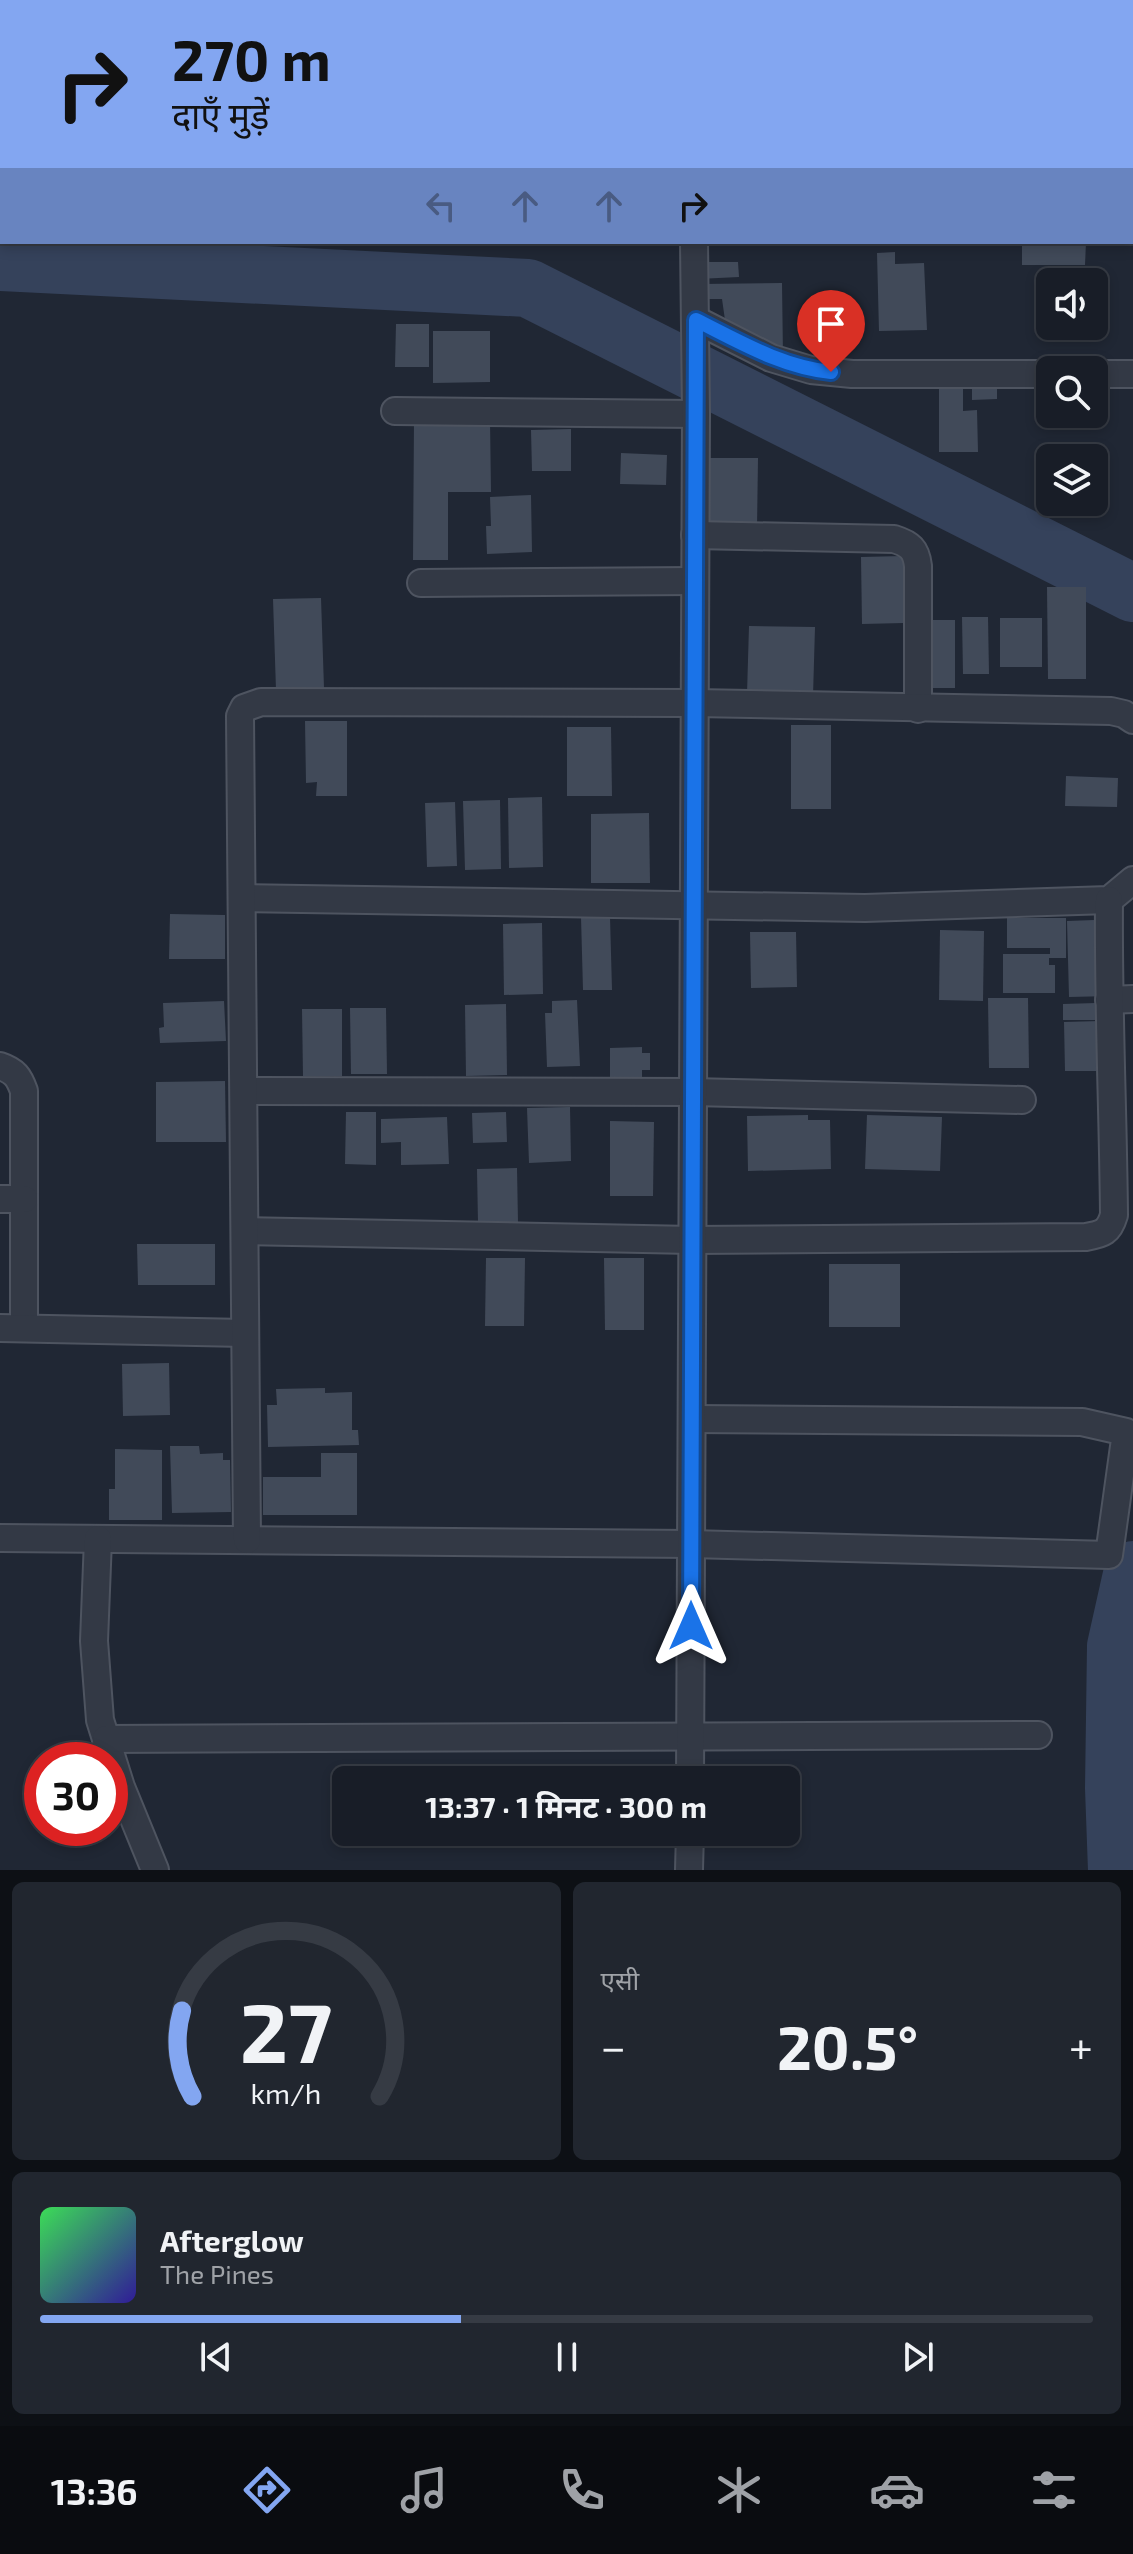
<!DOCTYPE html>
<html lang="hi">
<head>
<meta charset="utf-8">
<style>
  :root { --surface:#181d27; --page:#21262f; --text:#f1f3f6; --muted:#9fa2a7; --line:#363b44; --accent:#83a6f1 }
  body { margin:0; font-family:"Exo 2","Noto Sans Devanagari",sans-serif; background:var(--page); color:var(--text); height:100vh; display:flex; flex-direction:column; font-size:30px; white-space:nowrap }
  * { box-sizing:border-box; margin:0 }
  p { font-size:26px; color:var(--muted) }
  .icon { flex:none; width:44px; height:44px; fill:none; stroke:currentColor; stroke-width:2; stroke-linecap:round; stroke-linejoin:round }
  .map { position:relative; height:1870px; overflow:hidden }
  .side { display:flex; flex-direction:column; gap:12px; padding:12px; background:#0d1015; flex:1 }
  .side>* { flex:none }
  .top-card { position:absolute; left:0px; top:0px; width:1134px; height:244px; box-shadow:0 4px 12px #0003,0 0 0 2px var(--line); background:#83a6f1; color:#111; overflow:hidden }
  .tools { position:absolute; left:1036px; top:268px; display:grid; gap:16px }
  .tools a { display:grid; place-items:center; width:72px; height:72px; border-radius:12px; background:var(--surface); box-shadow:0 4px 12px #0003,0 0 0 2px var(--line); font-size:40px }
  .speed { position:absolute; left:24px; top:1742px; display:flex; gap:16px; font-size:40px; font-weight:700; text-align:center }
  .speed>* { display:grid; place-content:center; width:104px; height:104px; border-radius:50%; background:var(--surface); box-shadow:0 4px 12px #0003,0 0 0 2px var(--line); line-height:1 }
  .speed .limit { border:12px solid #d22; background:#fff; color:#111 }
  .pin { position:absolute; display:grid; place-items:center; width:68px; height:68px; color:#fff; margin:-82px -34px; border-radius:50% 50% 50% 0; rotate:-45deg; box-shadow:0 0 8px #0007 }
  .pin .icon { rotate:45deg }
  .me { position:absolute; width:88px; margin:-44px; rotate:0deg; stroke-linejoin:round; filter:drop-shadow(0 0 6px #0008) }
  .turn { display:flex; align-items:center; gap:28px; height:168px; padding:0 40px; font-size:36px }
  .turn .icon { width:104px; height:104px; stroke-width:2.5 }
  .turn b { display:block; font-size:56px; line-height:68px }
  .lanes { display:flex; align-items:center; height:76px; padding:0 40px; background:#0003; justify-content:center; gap:40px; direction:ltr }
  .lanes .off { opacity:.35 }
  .big { font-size:60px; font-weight:700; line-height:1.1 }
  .side .card { flex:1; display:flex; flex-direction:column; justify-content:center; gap:12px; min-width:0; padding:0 28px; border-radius:12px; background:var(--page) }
  .side .dial { align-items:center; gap:0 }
  .dial svg { height:208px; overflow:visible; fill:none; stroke:var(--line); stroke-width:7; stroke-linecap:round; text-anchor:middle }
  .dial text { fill:var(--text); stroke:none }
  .song { display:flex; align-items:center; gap:24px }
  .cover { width:96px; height:96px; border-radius:12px; background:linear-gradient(135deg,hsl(130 70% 55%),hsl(250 70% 35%)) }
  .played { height:8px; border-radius:4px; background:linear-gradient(90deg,var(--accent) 40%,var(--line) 40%) }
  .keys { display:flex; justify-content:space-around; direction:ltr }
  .heat { display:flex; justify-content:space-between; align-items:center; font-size:44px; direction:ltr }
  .side .tiles { flex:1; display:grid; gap:12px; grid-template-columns:1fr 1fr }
  .card:last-child { grid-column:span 2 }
  .trip { position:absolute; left:332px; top:1766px; width:468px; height:80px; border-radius:12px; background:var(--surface); box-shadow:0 4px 12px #0003,0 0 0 2px var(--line); font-weight:700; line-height:80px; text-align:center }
  .menu { display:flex; height:128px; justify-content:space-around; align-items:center; background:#0a0c10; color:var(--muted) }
  .menu .icon { width:56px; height:56px }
  .menu .current { color:var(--accent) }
  .menu b { font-size:36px; color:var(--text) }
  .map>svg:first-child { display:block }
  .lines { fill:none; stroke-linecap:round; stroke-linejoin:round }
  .river { stroke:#35425b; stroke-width:58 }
  .building { fill:#414a59 }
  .minor-casing { stroke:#4e5460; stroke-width:30 }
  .minor { stroke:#333945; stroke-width:26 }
  .route-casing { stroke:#114b97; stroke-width:20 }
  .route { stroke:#1a73e8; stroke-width:14 }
</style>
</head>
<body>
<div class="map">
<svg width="1133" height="1870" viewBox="0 0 1133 1870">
  <rect width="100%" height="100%" fill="#202734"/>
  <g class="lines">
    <!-- river -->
    <g class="river">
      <path d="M0 262 528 288 1133 593"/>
      <path d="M1117 1870 1114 1788 1116 1646 1133 1570"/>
    </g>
  </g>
  <!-- building -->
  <g class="building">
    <path d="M1022 242H1086L1085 265H1022Z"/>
    <path d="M895 252V264L924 263 927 330 879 331 877 253Z"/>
    <path d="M698 262H738L739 277 698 279Z"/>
    <path d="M782 283 783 356 726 327 722 299H701V284Z"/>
    <path d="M396 324H429V367H395Z"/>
    <path d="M433 331H490V382L433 383Z"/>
    <path d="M972 380H997V399L972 400Z"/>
    <path d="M939 381H963V411L977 410 978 452H939Z"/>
    <path d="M414 420H490L491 492H448V560H413Z"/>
    <path d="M571 429V471H532L531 430Z"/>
    <path d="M621 453 667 455 666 485 620 484Z"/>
    <path d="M708 458H758L757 528 707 527Z"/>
    <path d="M531 495 532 552 487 554 486 526H491L490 497Z"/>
    <path d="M903 556 904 623 862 624 861 557Z"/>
    <path d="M1047 587H1086V679H1048Z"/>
    <path d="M321 598 324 688 276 690 273 599Z"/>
    <path d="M962 617H988L989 674H963Z"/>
    <rect x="1000" y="618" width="42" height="49"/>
    <rect x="932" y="620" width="23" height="68"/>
    <path d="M749 626 815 627 813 696 747 694Z"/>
    <path d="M305 721H347V796H316L317 782 306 783Z"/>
    <rect x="791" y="725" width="40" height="84"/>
    <path d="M567 727H611L612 796H567Z"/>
    <path d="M1066 776 1118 778 1117 807 1065 806Z"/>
    <path d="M542 797 543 867 509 868 508 798Z"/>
    <path d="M500 800 501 869 465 870 463 801Z"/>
    <path d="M455 802 457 866 427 867 425 803Z"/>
    <path d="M649 813 650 883H591V814Z"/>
    <path d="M1118 909 1111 996 1069 997 1067 921 1094 920V910Z"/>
    <path d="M170 914 225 915V959H169Z"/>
    <path d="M581 917H610L612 990H583Z"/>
    <path d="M1007 918H1066V958H1049V965H1055V993H1003V954H1050V948H1007Z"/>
    <path d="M542 923 543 994 504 995 503 924Z"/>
    <path d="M940 930 984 931 983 1001 939 1000Z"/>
    <path d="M750 932H796L797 987 751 988Z"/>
    <path d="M988 998H1028L1029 1068H989Z"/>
    <path d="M577 1000 580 1066 547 1067 545 1013H552V1001Z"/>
    <path d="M224 1001 226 1041 160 1043 159 1028 164 1027 163 1003Z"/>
    <path d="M1096 1003 1097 1020H1063V1004Z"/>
    <path d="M506 1004 507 1075 466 1076 465 1005Z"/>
    <path d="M350 1008H386L387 1074H351Z"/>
    <path d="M302 1009H342V1076H303Z"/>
    <path d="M1100 1021 1101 1071H1065L1064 1022Z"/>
    <path d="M642 1047V1053H650V1070H642V1077L610 1078V1048Z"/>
    <path d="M225 1081 226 1142H156V1082Z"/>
    <path d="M570 1107 571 1161 529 1163 527 1108Z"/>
    <path d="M346 1112H376V1165L345 1164Z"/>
    <path d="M506 1112 507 1142 473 1143 472 1113Z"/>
    <path d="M808 1115V1120H830L831 1169 748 1171 747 1116Z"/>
    <path d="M867 1115 942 1117 940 1171 865 1169Z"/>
    <path d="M447 1117 449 1164 401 1165V1142L381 1143V1119Z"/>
    <path d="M610 1121 654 1122 653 1196H610Z"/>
    <path d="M517 1168 518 1223H478L477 1169Z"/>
    <path d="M137 1244H215V1285H138Z"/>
    <path d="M486 1258H525L524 1326H485Z"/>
    <path d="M604 1258H644V1330H605Z"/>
    <rect x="829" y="1264" width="71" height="63"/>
    <path d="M169 1363 170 1415 123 1416 122 1364Z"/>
    <path d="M325 1388V1393L352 1392V1430H358L359 1445 268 1447 267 1405H277L276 1389Z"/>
    <path d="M170 1446H199L200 1454 223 1453V1460H230L231 1512 172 1513Z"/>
    <path d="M115 1449 162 1450V1520H109V1489H115Z"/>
    <path d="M321 1453H357V1515H263V1477H321Z"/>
  </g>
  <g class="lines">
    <defs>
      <g id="minor">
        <path d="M339 2V0"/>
        <path d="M694 2V0"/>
        <path d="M1132 156H1133"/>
        <path d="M696 320 771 358 811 370 852 374H1050"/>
        <path d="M1094 374H1133"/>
        <path d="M395 411 696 414"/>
        <path d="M695 535 894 539C910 544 916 549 918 566V709"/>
        <path d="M421 583 695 581"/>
        <path d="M242 898 865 908 1109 900 1133 880"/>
        <path d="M1109 1000 1133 999"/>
        <path d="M0 1066C15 1071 19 1077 24 1091V1328"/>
        <path d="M244 1091 693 1092 1022 1100"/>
        <path d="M0 1199H24"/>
        <path d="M245 1231 692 1240 1086 1237C1103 1234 1109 1232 1114 1215 1113 1110 1108 1005 1109 900"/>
        <path d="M0 1328 245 1333"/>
        <path d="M0 1538 691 1544 1109 1555 1126 1432 1082 1422 692 1419"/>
        <path d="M98 1539 94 1641 100 1720 121 1787 155 1870"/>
        <path d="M247 1540 240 716 244 708 261 702 695 703 1111 711 1124 714 1133 720"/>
        <path d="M106 1739 1038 1735"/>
        <path d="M690 1780 696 414 694 242"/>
        <path d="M689 1870 690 1832"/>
      </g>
    </defs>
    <!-- minor casing -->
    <use href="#minor" class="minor-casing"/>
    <!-- minor -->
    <use href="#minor" class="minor"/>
  </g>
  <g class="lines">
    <defs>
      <path id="route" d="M691 1626 696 320C740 342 782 367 831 372"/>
    </defs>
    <!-- route casing -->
    <use href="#route" class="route-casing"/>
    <!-- route -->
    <use href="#route" class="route"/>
  </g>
</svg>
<div class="tools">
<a><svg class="icon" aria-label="sound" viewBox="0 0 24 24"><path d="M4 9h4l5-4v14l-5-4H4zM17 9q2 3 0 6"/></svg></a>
<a><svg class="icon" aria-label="search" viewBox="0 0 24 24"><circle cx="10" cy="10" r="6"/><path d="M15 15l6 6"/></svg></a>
<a><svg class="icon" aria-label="layers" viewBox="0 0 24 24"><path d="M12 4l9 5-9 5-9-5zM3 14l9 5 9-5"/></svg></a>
</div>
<div class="speed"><div class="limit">30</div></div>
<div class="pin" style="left:831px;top:372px;background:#d93025"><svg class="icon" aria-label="arrive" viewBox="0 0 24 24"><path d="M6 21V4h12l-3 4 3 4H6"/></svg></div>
<svg class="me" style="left:691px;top:1626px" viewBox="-20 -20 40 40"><path d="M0-17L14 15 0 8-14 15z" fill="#1a73e8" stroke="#fff" stroke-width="4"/></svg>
<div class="trip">13:37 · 1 मिनट · 300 m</div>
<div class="top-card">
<div class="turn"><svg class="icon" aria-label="right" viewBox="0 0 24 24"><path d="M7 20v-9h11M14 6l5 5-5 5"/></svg><div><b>270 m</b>दाएँ मुड़ें</div></div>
<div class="lanes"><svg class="icon off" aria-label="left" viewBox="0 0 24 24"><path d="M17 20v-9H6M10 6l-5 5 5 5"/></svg><svg class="icon off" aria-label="ahead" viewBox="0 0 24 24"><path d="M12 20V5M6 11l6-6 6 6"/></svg><svg class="icon off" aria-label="ahead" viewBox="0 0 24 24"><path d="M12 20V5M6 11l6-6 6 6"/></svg><svg class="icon" aria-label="right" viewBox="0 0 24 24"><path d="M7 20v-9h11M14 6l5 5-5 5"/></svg></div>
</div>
</div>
<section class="side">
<div class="tiles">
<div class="card dial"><svg viewBox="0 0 100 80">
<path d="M14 69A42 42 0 1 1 86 69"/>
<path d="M14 69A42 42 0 0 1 10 36" stroke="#83a6f1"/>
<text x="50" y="56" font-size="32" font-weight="700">27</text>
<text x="50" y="72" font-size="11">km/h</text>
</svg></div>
<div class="card"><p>एसी</p>
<div class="heat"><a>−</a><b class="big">20.5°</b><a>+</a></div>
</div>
<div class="card">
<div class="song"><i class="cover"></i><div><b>Afterglow</b><p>The Pines</p></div></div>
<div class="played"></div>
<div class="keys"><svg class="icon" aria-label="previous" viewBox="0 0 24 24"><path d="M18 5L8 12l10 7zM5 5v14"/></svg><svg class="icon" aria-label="pause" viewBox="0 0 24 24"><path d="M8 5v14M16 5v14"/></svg><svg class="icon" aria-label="next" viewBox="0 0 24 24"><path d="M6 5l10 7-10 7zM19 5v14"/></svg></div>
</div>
</div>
</section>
<nav class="menu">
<b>13:36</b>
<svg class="icon current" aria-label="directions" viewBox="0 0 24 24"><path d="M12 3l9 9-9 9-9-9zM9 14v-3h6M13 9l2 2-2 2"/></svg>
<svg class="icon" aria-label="music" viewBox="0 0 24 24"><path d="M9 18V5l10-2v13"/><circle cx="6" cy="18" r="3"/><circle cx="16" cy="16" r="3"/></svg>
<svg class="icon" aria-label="phone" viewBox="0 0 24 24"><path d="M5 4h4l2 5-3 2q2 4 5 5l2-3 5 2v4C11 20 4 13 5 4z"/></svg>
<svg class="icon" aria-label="climate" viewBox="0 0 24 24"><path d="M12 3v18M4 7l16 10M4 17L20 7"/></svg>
<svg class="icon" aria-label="car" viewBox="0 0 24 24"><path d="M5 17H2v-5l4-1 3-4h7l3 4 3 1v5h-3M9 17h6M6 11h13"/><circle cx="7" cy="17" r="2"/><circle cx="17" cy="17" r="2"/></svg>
<svg class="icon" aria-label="filters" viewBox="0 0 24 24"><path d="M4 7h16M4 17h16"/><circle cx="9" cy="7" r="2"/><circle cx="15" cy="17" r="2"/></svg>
</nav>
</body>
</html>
